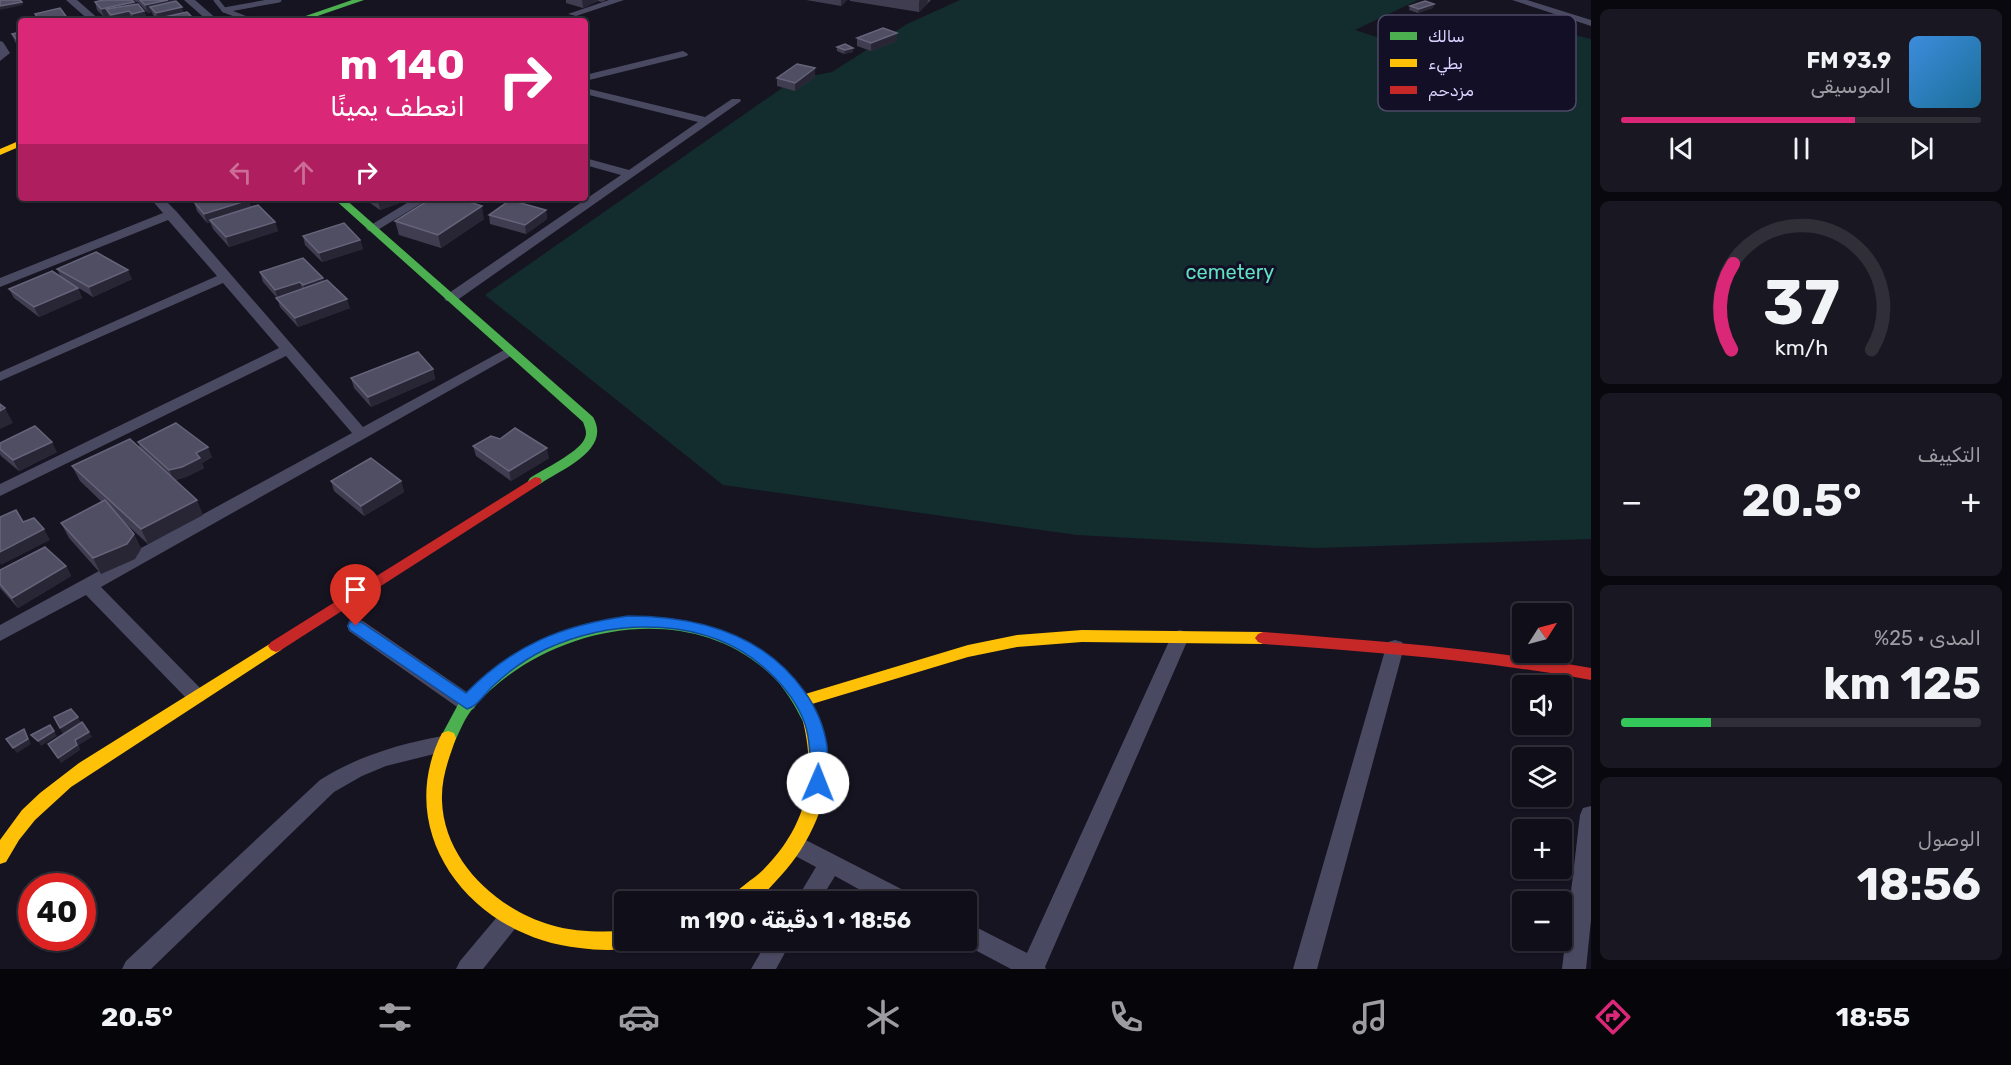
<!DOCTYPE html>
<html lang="ar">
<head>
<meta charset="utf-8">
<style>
  :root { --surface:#100f19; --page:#191822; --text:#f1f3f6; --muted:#9c9ca2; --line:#302f38; --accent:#db2777 }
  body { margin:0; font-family:Rubik,"Noto Sans Arabic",sans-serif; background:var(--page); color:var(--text); direction:rtl; height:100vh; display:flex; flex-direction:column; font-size:22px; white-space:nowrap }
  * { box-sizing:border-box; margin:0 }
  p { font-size:20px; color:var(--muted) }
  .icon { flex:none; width:33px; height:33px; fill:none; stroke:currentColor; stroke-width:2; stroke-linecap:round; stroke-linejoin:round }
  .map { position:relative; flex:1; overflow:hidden; direction:ltr }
  .side { display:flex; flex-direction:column; gap:9px; padding:9px; background:#09080e; width:420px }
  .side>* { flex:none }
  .hud { position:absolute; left:18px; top:18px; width:570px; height:183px; border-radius:6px; box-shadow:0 2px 4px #0004,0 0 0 2px var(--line); direction:rtl; background:#db2777; color:#fff; overflow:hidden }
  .needle { width:39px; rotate:54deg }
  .fabs { position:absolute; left:1512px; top:603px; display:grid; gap:12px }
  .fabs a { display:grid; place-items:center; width:60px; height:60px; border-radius:6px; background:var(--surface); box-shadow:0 2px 4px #0004,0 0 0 2px var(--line); font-size:30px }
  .speed { position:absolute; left:18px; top:873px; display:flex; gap:12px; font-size:30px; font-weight:700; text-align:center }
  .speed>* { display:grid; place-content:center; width:78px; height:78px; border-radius:50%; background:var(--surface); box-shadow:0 2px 4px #0004,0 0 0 2px var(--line); line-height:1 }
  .speed .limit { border:9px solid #d22; background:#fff; color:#111 }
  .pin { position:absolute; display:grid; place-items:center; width:51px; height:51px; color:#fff; margin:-62px -26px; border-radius:50% 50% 50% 0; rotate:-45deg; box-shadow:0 0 6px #0007 }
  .pin .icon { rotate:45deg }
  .me { position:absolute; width:66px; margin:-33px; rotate:1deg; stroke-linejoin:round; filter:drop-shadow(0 0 4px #0008) }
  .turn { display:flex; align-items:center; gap:21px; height:126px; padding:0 24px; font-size:27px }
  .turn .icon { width:78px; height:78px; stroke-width:2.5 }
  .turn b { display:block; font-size:42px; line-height:51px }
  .lanes { display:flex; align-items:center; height:57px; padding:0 24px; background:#0003; justify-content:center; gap:30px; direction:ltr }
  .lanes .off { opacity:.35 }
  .big { font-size:45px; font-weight:700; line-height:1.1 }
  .side .tile { flex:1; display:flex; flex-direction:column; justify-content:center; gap:9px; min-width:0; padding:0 21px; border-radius:9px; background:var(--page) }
  .side .dial { align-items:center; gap:0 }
  .dial svg { height:156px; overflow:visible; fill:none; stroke:var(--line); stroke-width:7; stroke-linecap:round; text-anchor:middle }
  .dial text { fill:var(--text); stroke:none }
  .song { display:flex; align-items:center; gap:18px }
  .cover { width:72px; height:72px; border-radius:9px; background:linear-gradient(135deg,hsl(210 70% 55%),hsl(200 70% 35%)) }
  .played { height:6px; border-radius:3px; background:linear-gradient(90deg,var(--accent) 65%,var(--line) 65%) }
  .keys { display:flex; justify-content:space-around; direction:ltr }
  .heat { display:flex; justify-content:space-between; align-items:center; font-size:33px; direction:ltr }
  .charge { height:9px; border-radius:4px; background:linear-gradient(90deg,#34c759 25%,var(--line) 0) }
  .trip { position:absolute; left:614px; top:891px; width:363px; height:60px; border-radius:6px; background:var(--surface); box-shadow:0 2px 4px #0004,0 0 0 2px var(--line); font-weight:700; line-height:60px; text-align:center; direction:rtl }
  .menu { display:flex; height:96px; justify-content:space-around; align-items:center; background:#06060a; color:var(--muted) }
  .menu .icon { width:42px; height:42px }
  .menu .selected { color:var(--accent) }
  .menu b { font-size:27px; color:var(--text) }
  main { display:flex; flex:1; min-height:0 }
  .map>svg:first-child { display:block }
  .green { fill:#132c2d }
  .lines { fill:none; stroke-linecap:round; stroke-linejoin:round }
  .lane { stroke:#4a4962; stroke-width:5 }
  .street { fill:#4a4962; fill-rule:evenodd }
  .fast { fill:#4caf50; fill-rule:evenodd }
  .slow { fill:#ffc107; fill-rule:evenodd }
  .jam { fill:#c62828; fill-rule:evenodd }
  .wall { fill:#403d50 }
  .shaded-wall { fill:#282635 }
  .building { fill:#504e63; stroke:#66637b; stroke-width:1.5 }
  .route { fill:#1a73e8; stroke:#114b97; stroke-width:1.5 }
  .labels { text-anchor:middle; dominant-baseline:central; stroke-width:6; stroke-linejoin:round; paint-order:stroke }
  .park-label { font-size:20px; fill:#5fe0c0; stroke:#130f26 }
  .key { fill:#130f26; stroke:#4e4a67; stroke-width:1.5 }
  .key-label { font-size:16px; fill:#d9d4ff }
</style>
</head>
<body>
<main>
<section class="side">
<div class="tile">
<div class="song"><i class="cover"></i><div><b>93.9 FM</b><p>الموسيقى</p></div></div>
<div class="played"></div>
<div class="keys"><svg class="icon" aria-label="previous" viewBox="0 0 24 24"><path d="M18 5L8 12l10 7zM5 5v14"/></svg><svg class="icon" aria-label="pause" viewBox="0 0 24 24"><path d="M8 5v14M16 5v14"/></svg><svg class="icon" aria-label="next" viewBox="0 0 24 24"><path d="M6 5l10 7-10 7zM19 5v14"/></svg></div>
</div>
<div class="tile dial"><svg viewBox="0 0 100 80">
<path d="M14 69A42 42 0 1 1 86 69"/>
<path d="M14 69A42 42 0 0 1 15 25" stroke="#db2777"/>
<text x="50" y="56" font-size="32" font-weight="700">37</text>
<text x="50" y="72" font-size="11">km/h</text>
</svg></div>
<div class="tile"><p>التكييف</p>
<div class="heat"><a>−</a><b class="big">20.5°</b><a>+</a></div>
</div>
<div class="tile"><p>المدى · 25%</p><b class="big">125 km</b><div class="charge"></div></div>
<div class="tile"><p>الوصول</p><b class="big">18:56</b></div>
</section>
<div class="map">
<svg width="1591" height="969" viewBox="0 0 1591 969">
  <rect width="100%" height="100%" fill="#161421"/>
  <!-- green -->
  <path class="green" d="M960 0H1418L1355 30 1482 71 1558 31 1591 39V539L1316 548 1077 535 723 485 485 295 795 79 832 72 907 24Z"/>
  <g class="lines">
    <!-- lane -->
    <g class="lane">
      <path d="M216 0 224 10 252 21"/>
      <path d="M224 10 279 0"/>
    </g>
    <!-- street -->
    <g class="street">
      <path d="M66 0H77L101 21H90Z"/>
      <path d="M184 0H195L219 21H208Z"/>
      <path d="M609 0H624L576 16 568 14Z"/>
      <path d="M1512 0H1527L1591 20V26Z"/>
      <path d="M0 41 3 42 10 53 0 61Z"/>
      <path d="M683 51 688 54 687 56 585 81V75Z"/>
      <path d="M585 88 705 117 732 99H740L741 101 456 301H446L444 298 446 295 621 175 585 165V158L629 170 698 122 585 94Z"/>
      <path d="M150 198H163L176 211 363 427 506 349H516L518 352 101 587 203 691 206 696 203 701 196 704 189 701 86 595 0 641V625L352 433 286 356 0 496V484L279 348 223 283 0 381V372L217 276 168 220 0 287V278L163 213Z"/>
      <path d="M415 198H430L376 231H368L366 228Z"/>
      <path d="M356 619 363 621 474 697 477 703 474 709 467 711 460 709 349 631 347 626 349 621Z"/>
      <path d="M1180 630 1187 632 1189 637 1045 967 1046 969H1011L958 941 966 940V922L1027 953 1171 637 1173 632Z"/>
      <path d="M1395 640 1402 642 1404 647 1317 969H1293L1386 647 1388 642Z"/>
      <path d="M443 736 450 738 453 744 450 750 386 766 362 776 334 792 151 969H122L126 961 320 780C358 756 399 744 443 736Z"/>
      <path d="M1591 806V920L1586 969H1562L1580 815 1583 808Z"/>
      <path d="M796 835 913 895 916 902H882L835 876 819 902H795L816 867 788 852 785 845 788 838Z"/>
      <path d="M510 907 518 911 522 918 518 925 483 969H456L460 961 502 911Z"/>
      <path d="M768 940H792L776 969H751Z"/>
    </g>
    <!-- fast -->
    <g class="fast">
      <path d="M352 0H364L303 21H291Z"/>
      <path d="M333 198H344L593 417C612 450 562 469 540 484H530L528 481 530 478C544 469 577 453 584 440 588 433 585 428 583 422Z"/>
      <path d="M625 618C639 618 654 616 667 618 731 626 795 658 819 721L817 726 811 728 805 726C796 707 785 687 769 673 686 596 543 627 474 707 465 717 460 731 454 743L448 745 442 743 440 738 461 699 510 658 544 640 581 626Z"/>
    </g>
    <!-- slow -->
    <g class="slow">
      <path d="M21 140V146L0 155V149Z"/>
      <path d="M1082 630 1263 632 1268 634 1271 638 1268 642 1263 644 1082 642 1017 647 968 657 802 707 796 705 794 701 796 697 802 695 968 645 1017 635Z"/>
      <path d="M276 640 281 642 284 646 281 650 71 787 35 820 19 840 6 862 0 864V840L22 810 40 793 79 763Z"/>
      <path d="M811 714 817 716C845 771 816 841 776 881 770 887 761 899 752 902 745 903 736 902 729 902 735 889 753 880 763 870 806 827 817 780 803 721L805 716Z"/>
      <path d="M448 731 454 733 456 738C449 758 441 778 442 801 444 860 496 909 551 925 574 932 600 932 624 931V940H637L635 946C619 952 597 950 580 948 475 938 390 836 442 733Z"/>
    </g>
    <!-- jam -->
    <g class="jam">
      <path d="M535 477 540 478 542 481 540 484 281 650 276 652 271 650 268 646 271 642Z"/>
      <path d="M1263 632C1373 641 1482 648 1591 668V680C1482 660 1373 652 1263 644L1258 642 1255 638 1258 634Z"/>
    </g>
  </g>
  <!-- wall -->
  <g class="wall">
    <path d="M134 0H175L184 13 194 19V21H159L153 15 152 12 148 13 138 2H136Z"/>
    <path d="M566 0H606L602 2 598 1 583 8 566 3Z"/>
    <path d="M806 0H847L841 6Z"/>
    <path d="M850 0H931L919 12 850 1Z"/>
    <path d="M95 2H134L135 5 144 11 147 19 138 21H134L132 19 121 21H112L109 16 104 17 97 10Z"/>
    <path d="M1434 4 1433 8 1418 13 1409 10 1410 6Z"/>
    <path d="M1441 23 1439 31 1409 42 1386 34 1389 26Z"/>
    <path d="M21 32V49L15 42 12 34Z"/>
    <path d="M857 38 897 41 871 51 857 46Z"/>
    <path d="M837 47 853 48V52L844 54 837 51Z"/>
    <path d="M815 77 795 91 777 86V78Z"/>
    <path d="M363 198H413L380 210Z"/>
    <path d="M194 202 251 207 275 222 278 231 229 247 213 229 210 222 207 223 197 211Z"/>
    <path d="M546 210 547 219 526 234 490 224 489 215Z"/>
    <path d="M484 219 441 248 399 235 395 221Z"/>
    <path d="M303 236 360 240 363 249 322 262 305 245Z"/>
    <path d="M57 269 132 279 93 297 74 285 78 288 82 298 39 317 14 298 9 289 61 277Z"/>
    <path d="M260 272 323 278V281L350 308 298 327 280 307 277 298 263 282Z"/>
    <path d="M433 369 435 379 371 407 354 388 351 378Z"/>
    <path d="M500 439 549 458 511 481 476 456 473 446Z"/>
    <path d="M138 442 212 457 202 463 204 468 186 477 175 480 203 515 148 544 124 522 134 534 141 549 135 559 101 574 69 538 61 523 102 502 80 481 72 466 141 450Z"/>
    <path d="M0 443 57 452 19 471 1 456 0 454Z"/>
    <path d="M331 481H401L404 492 364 516 334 491Z"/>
    <path d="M66 566 71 576 18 608 0 588V570Z"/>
  </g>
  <!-- shaded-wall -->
  <g class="shaded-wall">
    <path d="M168 0H175L177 6 150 7 152 12 148 13 145 5Z"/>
    <path d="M582 0H598V1L583 8Z"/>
    <path d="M841 0H847L841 6Z"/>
    <path d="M920 0H928L927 4 919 12V1Z"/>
    <path d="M22 2 23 5 0 10V6Z"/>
    <path d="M134 2 137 10 129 12 132 19 121 21H113L111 15 106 9 109 16 104 17 101 9Z"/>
    <path d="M1434 4 1433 8 1418 13 1419 9Z"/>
    <path d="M182 7 185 15 160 18V20L159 21 156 13Z"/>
    <path d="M144 11 147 19 134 21 132 14Z"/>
    <path d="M1441 23 1439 31 1409 42 1411 34Z"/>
    <path d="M897 33V41L871 51V43Z"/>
    <path d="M853 48V52L844 54 845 50Z"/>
    <path d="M815 68V77L795 91V83Z"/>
    <path d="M387 198H413L380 210 378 201Z"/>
    <path d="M249 200 252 209 210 220V222L207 223 204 214Z"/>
    <path d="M482 206 484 219 441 248 438 235Z"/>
    <path d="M546 210 547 219 526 234 525 225Z"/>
    <path d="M275 222 278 231 229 247 226 237Z"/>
    <path d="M360 240 363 249 322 262 319 253Z"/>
    <path d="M128 270 132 279 93 297 89 287Z"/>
    <path d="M323 278 325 288 306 295 303 285Z"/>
    <path d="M300 282 303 291 278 300 275 290Z"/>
    <path d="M78 288 82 298 39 317 34 307Z"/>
    <path d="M347 299 350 308 298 327 295 318Z"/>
    <path d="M433 369 435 379 371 407 368 397Z"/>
    <path d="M5 408 13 423 0 429V411Z"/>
    <path d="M52 442 57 452 19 471 13 460Z"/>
    <path d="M208 447 212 457 202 463 204 468 186 477 174 480 169 470Z"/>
    <path d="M547 448 549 458 511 481 509 471Z"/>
    <path d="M401 481 404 492 364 516 361 506Z"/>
    <path d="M197 500 203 515 148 544 141 529Z"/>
    <path d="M44 529 50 540 1 565 0 563V552Z"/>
    <path d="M134 534 141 549 135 559 101 574 93 558Z"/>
    <path d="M66 566 71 576 18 608 12 598Z"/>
    <path d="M78 717 81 723 63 734 60 728Z"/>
    <path d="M24 729 31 744 17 753 13 748Z"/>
    <path d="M54 731 57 736 41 746 38 741Z"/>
    <path d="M89 732 92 737 79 745 80 750 61 763 58 758 75 740Z"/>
  </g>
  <!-- building -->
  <g class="building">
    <path d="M0 0H20L22 2 0 6Z"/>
    <path d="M103 0H132L134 2 101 9 95 2Z"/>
    <path d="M140 0H168L145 5Z"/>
    <path d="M176 1 182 7 156 13 150 7Z"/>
    <path d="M1425 1 1434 4 1419 9 1410 6Z"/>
    <path d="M138 4 144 11 132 14 129 11 111 15 106 9Z"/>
    <path d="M60 8 68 19 57 21H40L35 14Z"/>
    <path d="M187 12 194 19 162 21 160 18Z"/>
    <path d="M883 28 897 33 871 43 857 38Z"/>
    <path d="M21 32V45L12 34Z"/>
    <path d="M845 44 853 48 845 50 837 47Z"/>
    <path d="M797 64 815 68 795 83 777 78Z"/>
    <path d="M208 198H247L249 200 204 214 194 202Z"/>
    <path d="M374 198H387L378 201Z"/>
    <path d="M432 198H457L482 206 438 235 395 221Z"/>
    <path d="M510 200 546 210 525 225 489 215Z"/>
    <path d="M258 205 275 222 226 237 210 220Z"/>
    <path d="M344 223 360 240 319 253 303 236Z"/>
    <path d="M96 252 128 270 89 287 57 269Z"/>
    <path d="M303 258 323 278 303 285 300 282 275 290 260 272Z"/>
    <path d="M52 271 78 288 34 307 9 289Z"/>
    <path d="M327 280 347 299 295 318 276 298Z"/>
    <path d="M418 352 433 369 368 397 351 378Z"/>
    <path d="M0 404 5 408 0 411Z"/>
    <path d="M176 423 208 447 196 453 200 458 182 467 169 470 138 442Z"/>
    <path d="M35 426 52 442 13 460 0 449V443Z"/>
    <path d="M515 428 547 448 509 471 473 446 491 436 500 439Z"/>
    <path d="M130 439 197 500 141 529 72 466Z"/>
    <path d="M371 458 401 481 361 506 331 481Z"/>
    <path d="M105 500 134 534 127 544 93 558 61 523Z"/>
    <path d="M16 510 23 522 34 518 44 529 0 552V517Z"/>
    <path d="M45 547 66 566 12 598 0 584V570Z"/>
    <path d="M71 709 78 717 60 728 54 717Z"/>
    <path d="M82 722 89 732 75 740 77 745 58 758 48 744Z"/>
    <path d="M50 725 54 731 38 741 31 735Z"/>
    <path d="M24 729 28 739 13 748 6 739Z"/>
  </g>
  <!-- route -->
  <path class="route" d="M628 616C696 616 763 633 804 691 815 706 824 726 827 746 828 757 827 771 827 783L824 788 818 790 812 788 810 783C810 762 811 743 805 724 798 704 784 686 769 672 710 616 616 617 546 649 527 658 509 671 494 685 485 693 478 706 467 709L350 630 348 626 350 622H361L466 693C513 645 563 625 628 616Z"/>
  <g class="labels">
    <!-- park labels -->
    <g class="park-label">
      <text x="1230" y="272">cemetery</text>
    </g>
  </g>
  <!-- legend -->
  <rect x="1378" y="15" width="198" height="96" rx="9" class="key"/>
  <rect x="1390" y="32" width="27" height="8" fill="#4caf50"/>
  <rect x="1390" y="59" width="27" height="8" fill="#ffc107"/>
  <rect x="1390" y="86" width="27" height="8" fill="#c62828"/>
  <g class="key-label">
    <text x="1428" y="42">سالك</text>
    <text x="1428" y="69">بطيء</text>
    <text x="1428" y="96">مزدحم</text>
  </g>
</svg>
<div class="fabs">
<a><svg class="needle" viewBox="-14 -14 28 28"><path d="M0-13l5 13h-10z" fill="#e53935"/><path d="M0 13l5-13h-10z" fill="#9c9ca2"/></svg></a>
<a><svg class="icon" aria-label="sound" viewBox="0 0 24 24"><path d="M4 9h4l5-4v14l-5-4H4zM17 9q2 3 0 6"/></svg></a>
<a><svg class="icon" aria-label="layers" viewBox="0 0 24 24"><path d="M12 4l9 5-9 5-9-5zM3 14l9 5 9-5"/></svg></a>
<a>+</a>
<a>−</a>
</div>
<div class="speed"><div class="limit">40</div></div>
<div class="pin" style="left:356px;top:626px;background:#d93025"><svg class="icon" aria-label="arrive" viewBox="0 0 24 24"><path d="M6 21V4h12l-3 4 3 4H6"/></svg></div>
<svg class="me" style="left:818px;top:783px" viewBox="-20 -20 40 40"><circle r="19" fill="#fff"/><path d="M0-13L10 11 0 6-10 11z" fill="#1a73e8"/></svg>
<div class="trip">18:56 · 1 دقيقة · 190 m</div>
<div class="hud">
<div class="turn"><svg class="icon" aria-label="right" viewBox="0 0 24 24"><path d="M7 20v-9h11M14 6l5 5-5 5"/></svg><div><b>140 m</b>انعطف يمينًا</div></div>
<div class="lanes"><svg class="icon off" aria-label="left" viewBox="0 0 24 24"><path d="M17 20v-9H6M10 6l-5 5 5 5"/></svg><svg class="icon off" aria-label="ahead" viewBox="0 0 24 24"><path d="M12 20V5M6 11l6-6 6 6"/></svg><svg class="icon" aria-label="right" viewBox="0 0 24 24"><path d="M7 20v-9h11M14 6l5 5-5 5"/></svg></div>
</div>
</div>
</main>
<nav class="menu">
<b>18:55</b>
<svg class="icon selected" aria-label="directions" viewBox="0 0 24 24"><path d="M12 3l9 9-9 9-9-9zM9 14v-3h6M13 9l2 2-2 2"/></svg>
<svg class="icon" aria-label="music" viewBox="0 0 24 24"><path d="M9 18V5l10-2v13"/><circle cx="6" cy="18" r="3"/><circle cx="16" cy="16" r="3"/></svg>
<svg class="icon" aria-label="phone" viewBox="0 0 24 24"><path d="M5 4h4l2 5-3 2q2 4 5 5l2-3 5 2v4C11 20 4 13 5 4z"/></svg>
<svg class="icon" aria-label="climate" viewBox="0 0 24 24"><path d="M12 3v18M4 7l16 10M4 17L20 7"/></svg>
<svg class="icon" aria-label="car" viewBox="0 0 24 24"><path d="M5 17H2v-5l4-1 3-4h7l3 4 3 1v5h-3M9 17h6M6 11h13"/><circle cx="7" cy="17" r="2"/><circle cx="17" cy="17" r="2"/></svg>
<svg class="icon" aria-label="filters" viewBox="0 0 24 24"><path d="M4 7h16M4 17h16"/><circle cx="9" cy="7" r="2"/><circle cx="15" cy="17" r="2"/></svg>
<b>20.5°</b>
</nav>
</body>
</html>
